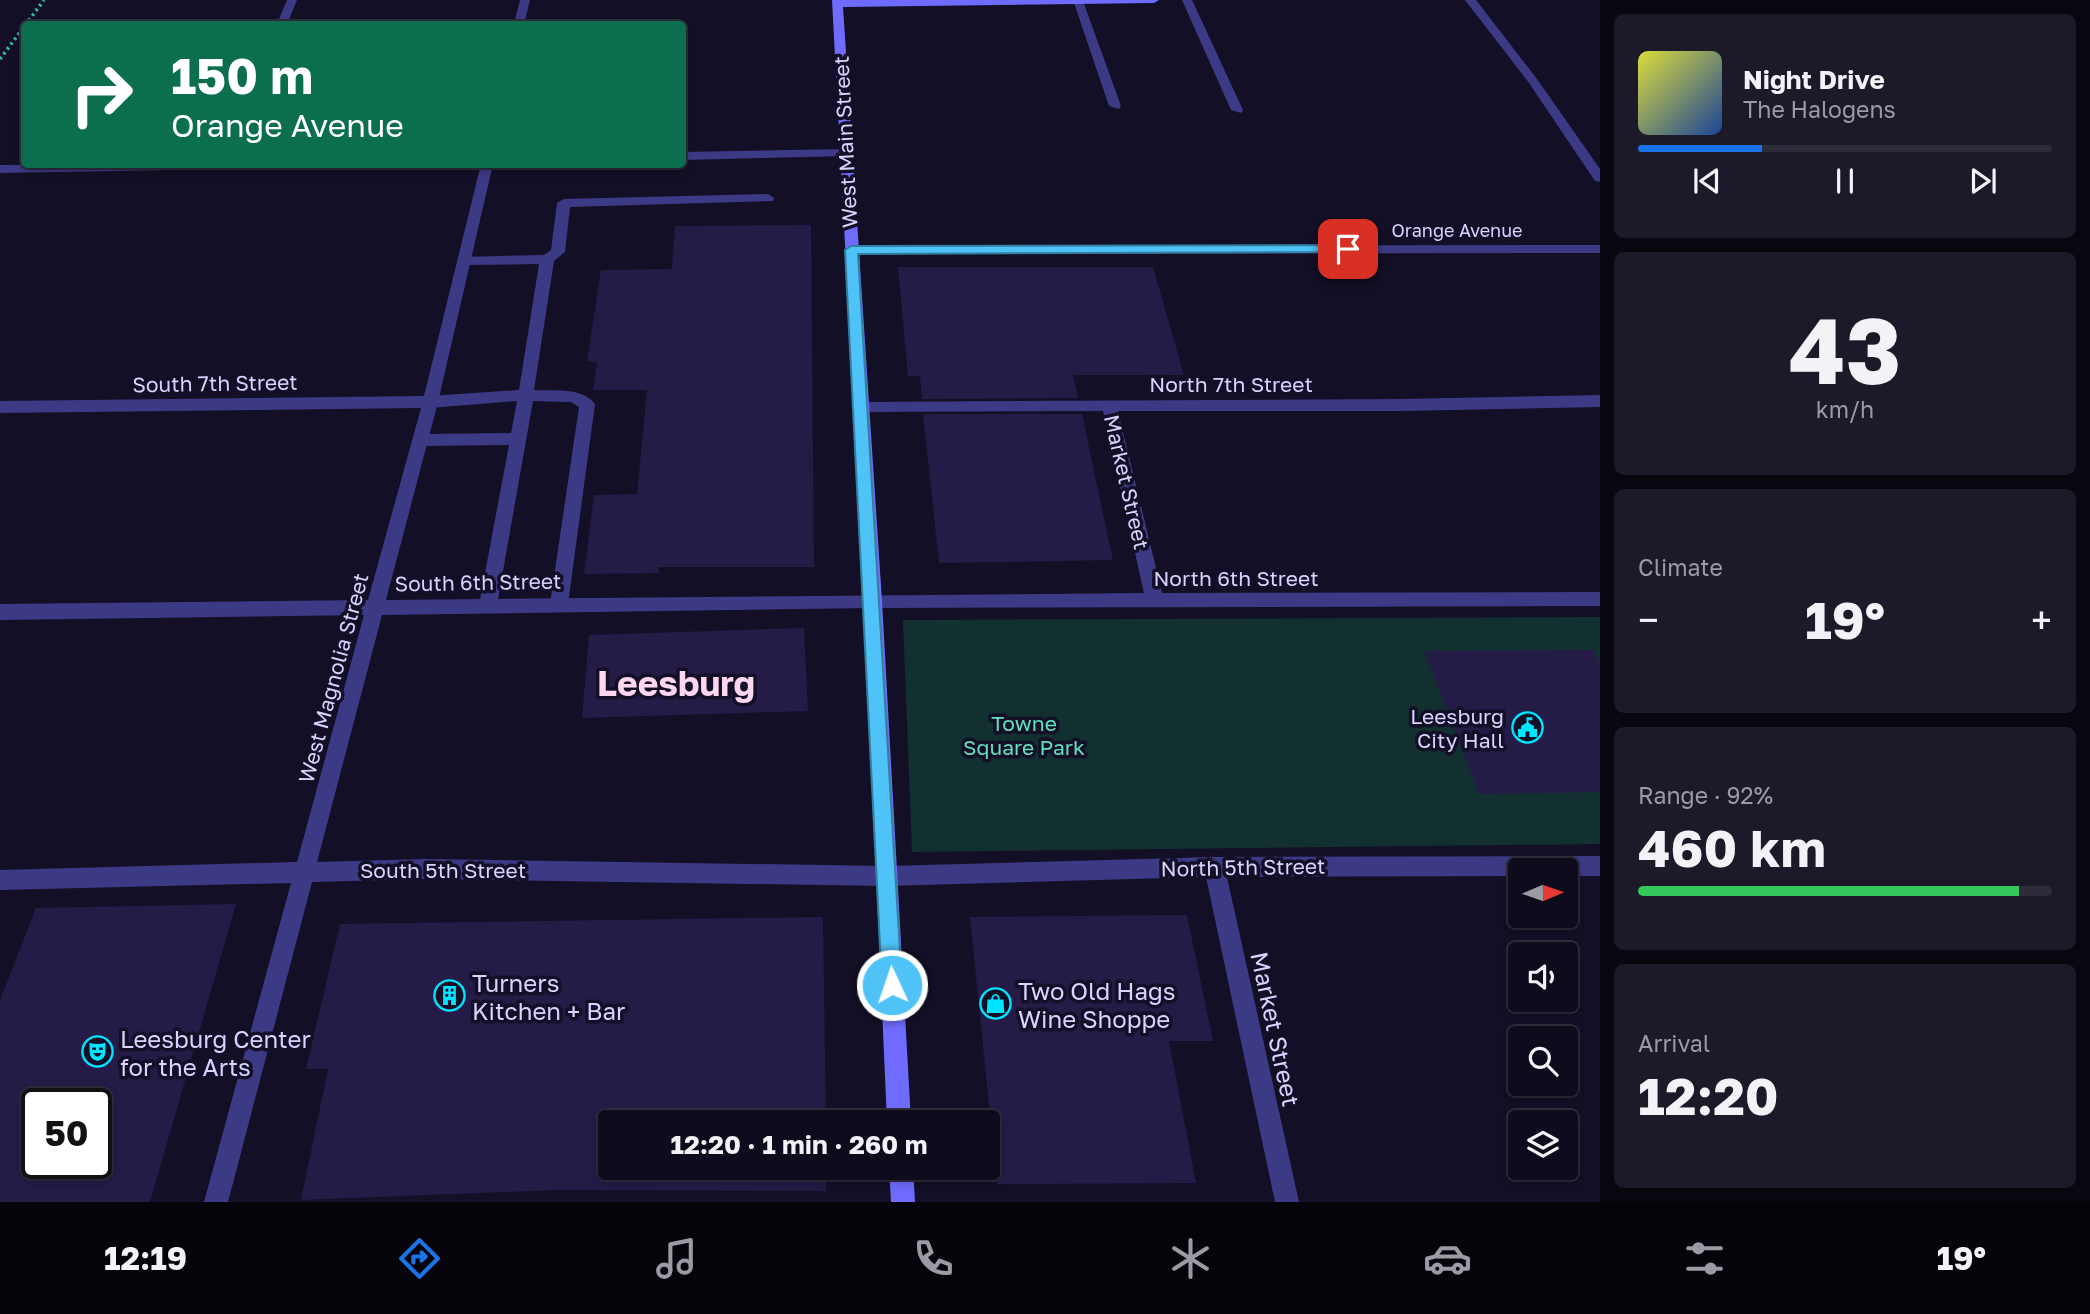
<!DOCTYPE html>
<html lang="en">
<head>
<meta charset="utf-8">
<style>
  :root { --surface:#0e0b1c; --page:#1c1929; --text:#f1f3f6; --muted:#9b9ba3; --line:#2e2b3b; --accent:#1a73e8 }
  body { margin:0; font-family:"Golos Text",sans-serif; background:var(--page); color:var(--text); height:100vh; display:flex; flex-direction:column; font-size:26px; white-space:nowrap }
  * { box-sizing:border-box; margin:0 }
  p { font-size:23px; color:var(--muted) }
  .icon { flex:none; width:38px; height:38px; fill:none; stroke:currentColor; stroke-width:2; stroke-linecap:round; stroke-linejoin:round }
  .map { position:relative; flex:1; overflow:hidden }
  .side { display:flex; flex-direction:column; gap:14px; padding:14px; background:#08060f; width:490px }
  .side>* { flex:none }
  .hud { position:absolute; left:21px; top:21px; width:665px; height:147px; border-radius:7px; box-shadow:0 4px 10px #0003,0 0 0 2px var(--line); background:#0b6e4f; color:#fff; overflow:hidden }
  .needle { width:46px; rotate:88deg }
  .fabs { position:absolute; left:1508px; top:858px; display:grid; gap:14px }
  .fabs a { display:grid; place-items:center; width:70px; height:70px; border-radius:7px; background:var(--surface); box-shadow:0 4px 10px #0003,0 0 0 2px var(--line); font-size:35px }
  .speed { position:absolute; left:21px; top:1088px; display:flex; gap:14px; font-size:35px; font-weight:700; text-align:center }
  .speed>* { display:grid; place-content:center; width:91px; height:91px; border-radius:50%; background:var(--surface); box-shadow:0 4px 10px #0003,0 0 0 2px var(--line); line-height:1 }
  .speed .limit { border:4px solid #111; border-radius:10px; background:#fff; color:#111 }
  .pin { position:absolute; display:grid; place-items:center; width:60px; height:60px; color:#fff; margin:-30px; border-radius:14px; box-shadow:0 4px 10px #0006 }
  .me { position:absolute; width:77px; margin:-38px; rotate:357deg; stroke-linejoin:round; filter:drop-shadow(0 0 5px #0008) }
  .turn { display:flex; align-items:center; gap:24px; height:147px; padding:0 35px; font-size:32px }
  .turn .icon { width:91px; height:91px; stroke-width:2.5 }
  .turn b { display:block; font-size:49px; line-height:60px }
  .big { font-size:52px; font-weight:700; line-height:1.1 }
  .side .widget { flex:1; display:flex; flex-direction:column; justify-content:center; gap:10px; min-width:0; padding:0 24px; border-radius:10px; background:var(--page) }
  .side .dial { align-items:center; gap:0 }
  .dial b { font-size:91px; line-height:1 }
  .song { display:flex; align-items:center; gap:21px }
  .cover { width:84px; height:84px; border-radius:10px; background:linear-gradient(135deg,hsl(60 70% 55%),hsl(220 70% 35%)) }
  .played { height:7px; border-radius:4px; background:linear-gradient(90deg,var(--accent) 30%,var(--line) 30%) }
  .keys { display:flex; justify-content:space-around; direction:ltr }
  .heat { display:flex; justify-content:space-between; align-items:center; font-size:38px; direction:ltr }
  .charge { height:10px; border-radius:5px; background:linear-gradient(90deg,#34c759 92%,var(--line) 0) }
  .trip { position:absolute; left:598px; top:1110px; width:402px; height:70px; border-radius:7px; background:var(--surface); box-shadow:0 4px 10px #0003,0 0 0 2px var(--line); font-weight:700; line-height:70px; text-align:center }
  .menu { display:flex; height:112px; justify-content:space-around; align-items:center; background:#06040b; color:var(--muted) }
  .menu .icon { width:49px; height:49px }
  .menu .selected { color:var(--accent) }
  .menu b { font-size:32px; color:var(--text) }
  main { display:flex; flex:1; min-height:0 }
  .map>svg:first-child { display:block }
  .green { fill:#12302f }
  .building { fill:#241b47; fill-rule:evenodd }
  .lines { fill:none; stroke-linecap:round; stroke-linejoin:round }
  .path { stroke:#2fb8b0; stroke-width:3.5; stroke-dasharray:2.5 3.5; stroke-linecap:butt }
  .lane { fill:#3d3a85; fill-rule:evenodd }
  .street { fill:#3d3a85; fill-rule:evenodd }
  .secondary { fill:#6f6bff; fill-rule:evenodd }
  .route { fill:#4fc3f7; stroke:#337fa1; stroke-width:2 }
  .labels { text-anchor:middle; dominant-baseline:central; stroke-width:7; stroke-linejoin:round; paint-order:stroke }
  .far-street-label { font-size:18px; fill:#d9d4ff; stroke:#130f26 }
  .street-label { font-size:21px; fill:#d9d4ff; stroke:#130f26 }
  .poi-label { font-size:21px; fill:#d9d4ff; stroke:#130f26; text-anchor:end }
  .park-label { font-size:21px; fill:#5fe0c0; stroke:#130f26 }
  .near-poi-label { font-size:24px; fill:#d9d4ff; stroke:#130f26; text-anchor:start }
  .near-street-label { font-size:24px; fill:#d9d4ff; stroke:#130f26 }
  .town-label { font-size:35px; font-weight:bold; fill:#ffd6f0; stroke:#130f26 }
</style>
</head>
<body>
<main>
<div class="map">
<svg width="1600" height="1202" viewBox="0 0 1600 1202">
  <rect width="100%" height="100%" fill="#130f26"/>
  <!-- green -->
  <path class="green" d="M1600 617V844L912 852 903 620Z"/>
  <!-- building -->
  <g class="building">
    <path d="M811 225 814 567H658L660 573 584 574 594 495 637 494 647 390H593L597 363 587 361 601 270 672 269 675 226Z"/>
    <path d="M898 267H1153L1184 375H1073L1078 398 922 399 920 376H908Z"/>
    <path d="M923 414H1082L1113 560 939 563Z"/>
    <path d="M804 628 808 711 582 718 589 635Z"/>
    <path d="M1593 650 1600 663V792L1479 794 1424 651Z"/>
    <path d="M236 904 150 1202H0V1000L36 908ZM37 1104H96V1164H37Z"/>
    <path d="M1187 915 1213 1041H1169L1196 1183 997 1184 970 917Z"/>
    <path d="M823 917 826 1122H611V1167H826V1191L556 1190 301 1200 328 1069H306L340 924Z"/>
  </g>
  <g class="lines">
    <!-- path -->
    <path class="path" d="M0 59 44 0"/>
    <!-- lane -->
    <g class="lane">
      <path d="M1073 0 1083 1 1121 106 1119 109 1109 106Z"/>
      <path d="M1182 0H1192L1243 110 1241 113 1231 110Z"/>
      <path d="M768 194 774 198 773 201 570 207 565 252 554 261 534 390C554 391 582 387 595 404L568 604 565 609 559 611 553 609 550 604 579 407 571 402 533 401 497 605 494 610 488 612 482 610 479 605 509 445 420 446 412 440 420 434 511 433 517 401 430 408 422 402 430 396 519 390 539 264 464 265 457 260 459 257 544 255 551 250 557 203 564 199Z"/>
    </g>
    <!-- street -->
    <g class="street">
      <path d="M287 0H297L287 24H277Z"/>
      <path d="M520 0H530L524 24H514Z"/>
      <path d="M1465 0H1476L1537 79 1600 169V182L1595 181 1529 83Z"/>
      <path d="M846 149 852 153 850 156 682 160V152Z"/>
      <path d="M288 164 282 168 0 173V165Z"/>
      <path d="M481 164H493L438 402 386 600 1144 593 1103 411 861 412 856 410 853 406 856 402 1402 399 1600 395V407L1402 411H1118L1162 593 1600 592V606L873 608 382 615 317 862 426 859 886 866 1214 857 1600 856V876H1566V870H1521V876L1227 877 1299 1202H1275L1206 877 886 886 426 879 312 882 228 1202H204L291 883 0 890V870L297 862 364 615 0 620V604L368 600 421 408 0 413V401L424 396Z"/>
      <path d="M1600 245V253L851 254 844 250 851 246Z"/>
    </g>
    <!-- secondary -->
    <g class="secondary">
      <path d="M832 0H1159L1154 3 843 7 882 601 911 1122H887L864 601Z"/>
      <path d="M889 1167H913L915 1202H891Z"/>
    </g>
  </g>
  <!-- route -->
  <path class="route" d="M1348 245 1352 246V252L858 254 902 985 899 992 892 995 885 992 882 985 845 250 851 246Z"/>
  <!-- icons -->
  <defs>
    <symbol id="civic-ring" viewBox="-11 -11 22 22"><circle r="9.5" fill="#130f26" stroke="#00e5ff" stroke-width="1.5"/><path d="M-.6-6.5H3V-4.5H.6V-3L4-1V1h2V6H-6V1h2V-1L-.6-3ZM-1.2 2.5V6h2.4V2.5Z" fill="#00e5ff"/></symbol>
    <symbol id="building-ring" viewBox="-11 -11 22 22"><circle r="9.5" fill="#130f26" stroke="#00e5ff" stroke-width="1.5"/><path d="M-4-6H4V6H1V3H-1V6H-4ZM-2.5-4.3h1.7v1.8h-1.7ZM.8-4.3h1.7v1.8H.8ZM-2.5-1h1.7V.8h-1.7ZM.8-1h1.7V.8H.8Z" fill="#00e5ff"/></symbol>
    <symbol id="shop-ring" viewBox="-11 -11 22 22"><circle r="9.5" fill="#130f26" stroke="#00e5ff" stroke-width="1.5"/><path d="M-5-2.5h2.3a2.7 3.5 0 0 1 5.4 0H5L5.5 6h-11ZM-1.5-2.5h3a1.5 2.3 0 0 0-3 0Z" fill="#00e5ff"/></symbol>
    <symbol id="theatre-ring" viewBox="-11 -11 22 22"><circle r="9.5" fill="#130f26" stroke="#00e5ff" stroke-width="1.5"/><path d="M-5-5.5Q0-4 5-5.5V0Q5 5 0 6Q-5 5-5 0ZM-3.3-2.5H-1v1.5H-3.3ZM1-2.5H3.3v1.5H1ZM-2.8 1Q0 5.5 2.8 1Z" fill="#00e5ff"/></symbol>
  </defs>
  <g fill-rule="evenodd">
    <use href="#civic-ring" x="1510" y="710" width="35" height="35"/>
    <use href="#building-ring" x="432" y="978" width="35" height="35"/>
    <use href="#shop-ring" x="978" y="986" width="35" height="35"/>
    <use href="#theatre-ring" x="80" y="1034" width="35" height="35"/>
  </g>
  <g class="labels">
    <!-- far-street labels -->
    <g class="far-street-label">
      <text x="1457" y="230">Orange Avenue</text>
    </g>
    <!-- street labels -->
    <g class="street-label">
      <text transform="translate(845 142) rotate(-93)">West Main Street</text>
      <text transform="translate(215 383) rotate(-1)">South 7th Street</text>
      <text x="1231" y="384">North 7th Street</text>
      <text transform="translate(1127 482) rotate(77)">Market Street</text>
      <text x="1236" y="578">North 6th Street</text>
      <text transform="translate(478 582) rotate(-1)">South 6th Street</text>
      <text transform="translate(333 678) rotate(-75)">West Magnolia Street</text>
      <text transform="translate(1243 867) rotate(-1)">North 5th Street</text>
      <text x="443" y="870">South 5th Street</text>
    </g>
    <!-- poi labels -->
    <g class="poi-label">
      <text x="1504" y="716">Leesburg<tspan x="1504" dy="24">City Hall</tspan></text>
    </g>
    <!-- park labels -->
    <g class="park-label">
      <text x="1024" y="723">Towne<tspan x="1024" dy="24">Square Park</tspan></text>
    </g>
    <!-- near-poi labels -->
    <g class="near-poi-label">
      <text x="472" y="982">Turners<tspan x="472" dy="28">Kitchen + Bar</tspan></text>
      <text x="1018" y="990">Two Old Hags<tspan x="1018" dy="28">Wine Shoppe</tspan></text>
      <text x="120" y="1038">Leesburg Center<tspan x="120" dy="28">for the Arts</tspan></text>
    </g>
    <!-- near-street labels -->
    <g class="near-street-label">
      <text transform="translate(1276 1029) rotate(78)">Market Street</text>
    </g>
    <!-- town labels -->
    <g class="town-label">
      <text x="676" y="683">Leesburg</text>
    </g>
  </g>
</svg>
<div class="fabs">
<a><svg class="needle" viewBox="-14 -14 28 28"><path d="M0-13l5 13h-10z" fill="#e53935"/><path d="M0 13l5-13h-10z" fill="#9b9ba3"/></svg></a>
<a><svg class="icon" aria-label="sound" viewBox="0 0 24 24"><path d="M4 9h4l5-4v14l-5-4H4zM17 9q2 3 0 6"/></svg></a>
<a><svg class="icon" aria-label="search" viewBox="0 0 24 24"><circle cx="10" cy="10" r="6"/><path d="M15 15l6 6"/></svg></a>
<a><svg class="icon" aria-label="layers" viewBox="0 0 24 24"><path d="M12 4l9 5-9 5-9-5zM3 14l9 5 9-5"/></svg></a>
</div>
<div class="speed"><div class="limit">50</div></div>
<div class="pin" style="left:1348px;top:249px;background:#d93025"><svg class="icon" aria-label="arrive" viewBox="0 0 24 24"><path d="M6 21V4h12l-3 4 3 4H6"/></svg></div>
<svg class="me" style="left:892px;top:985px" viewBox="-20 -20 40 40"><circle r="17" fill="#4fc3f7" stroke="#fff" stroke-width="3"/><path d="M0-11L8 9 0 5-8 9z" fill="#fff"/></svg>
<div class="trip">12:20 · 1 min · 260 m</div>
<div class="hud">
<div class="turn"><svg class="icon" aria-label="right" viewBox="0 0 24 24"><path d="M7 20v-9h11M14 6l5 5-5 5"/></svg><div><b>150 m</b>Orange Avenue</div></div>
</div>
</div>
<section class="side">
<div class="widget">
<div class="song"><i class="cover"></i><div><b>Night Drive</b><p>The Halogens</p></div></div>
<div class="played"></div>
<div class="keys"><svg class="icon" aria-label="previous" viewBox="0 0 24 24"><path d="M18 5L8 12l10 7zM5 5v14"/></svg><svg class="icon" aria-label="pause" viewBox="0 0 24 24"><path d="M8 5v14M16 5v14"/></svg><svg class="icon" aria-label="next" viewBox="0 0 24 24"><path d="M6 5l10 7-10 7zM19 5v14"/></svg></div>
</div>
<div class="widget dial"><b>43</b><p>km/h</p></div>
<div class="widget"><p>Climate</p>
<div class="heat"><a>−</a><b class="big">19°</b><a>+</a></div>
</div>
<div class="widget"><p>Range · 92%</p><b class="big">460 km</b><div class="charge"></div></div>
<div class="widget"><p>Arrival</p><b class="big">12:20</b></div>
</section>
</main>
<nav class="menu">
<b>12:19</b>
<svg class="icon selected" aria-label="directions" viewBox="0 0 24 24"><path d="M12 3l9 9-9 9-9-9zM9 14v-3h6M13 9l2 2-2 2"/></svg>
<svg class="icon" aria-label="music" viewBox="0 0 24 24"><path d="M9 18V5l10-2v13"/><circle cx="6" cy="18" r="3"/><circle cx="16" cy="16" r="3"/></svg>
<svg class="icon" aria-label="phone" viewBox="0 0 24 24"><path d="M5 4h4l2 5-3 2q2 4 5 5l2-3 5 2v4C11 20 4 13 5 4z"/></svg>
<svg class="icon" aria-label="climate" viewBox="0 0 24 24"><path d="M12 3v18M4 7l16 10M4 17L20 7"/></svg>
<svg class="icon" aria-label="car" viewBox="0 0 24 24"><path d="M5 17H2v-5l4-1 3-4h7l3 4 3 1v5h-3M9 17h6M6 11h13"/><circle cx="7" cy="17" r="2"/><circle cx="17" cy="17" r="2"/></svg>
<svg class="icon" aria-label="filters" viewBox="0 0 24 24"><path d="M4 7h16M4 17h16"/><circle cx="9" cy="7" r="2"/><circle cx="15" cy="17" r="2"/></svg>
<b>19°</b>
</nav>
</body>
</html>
